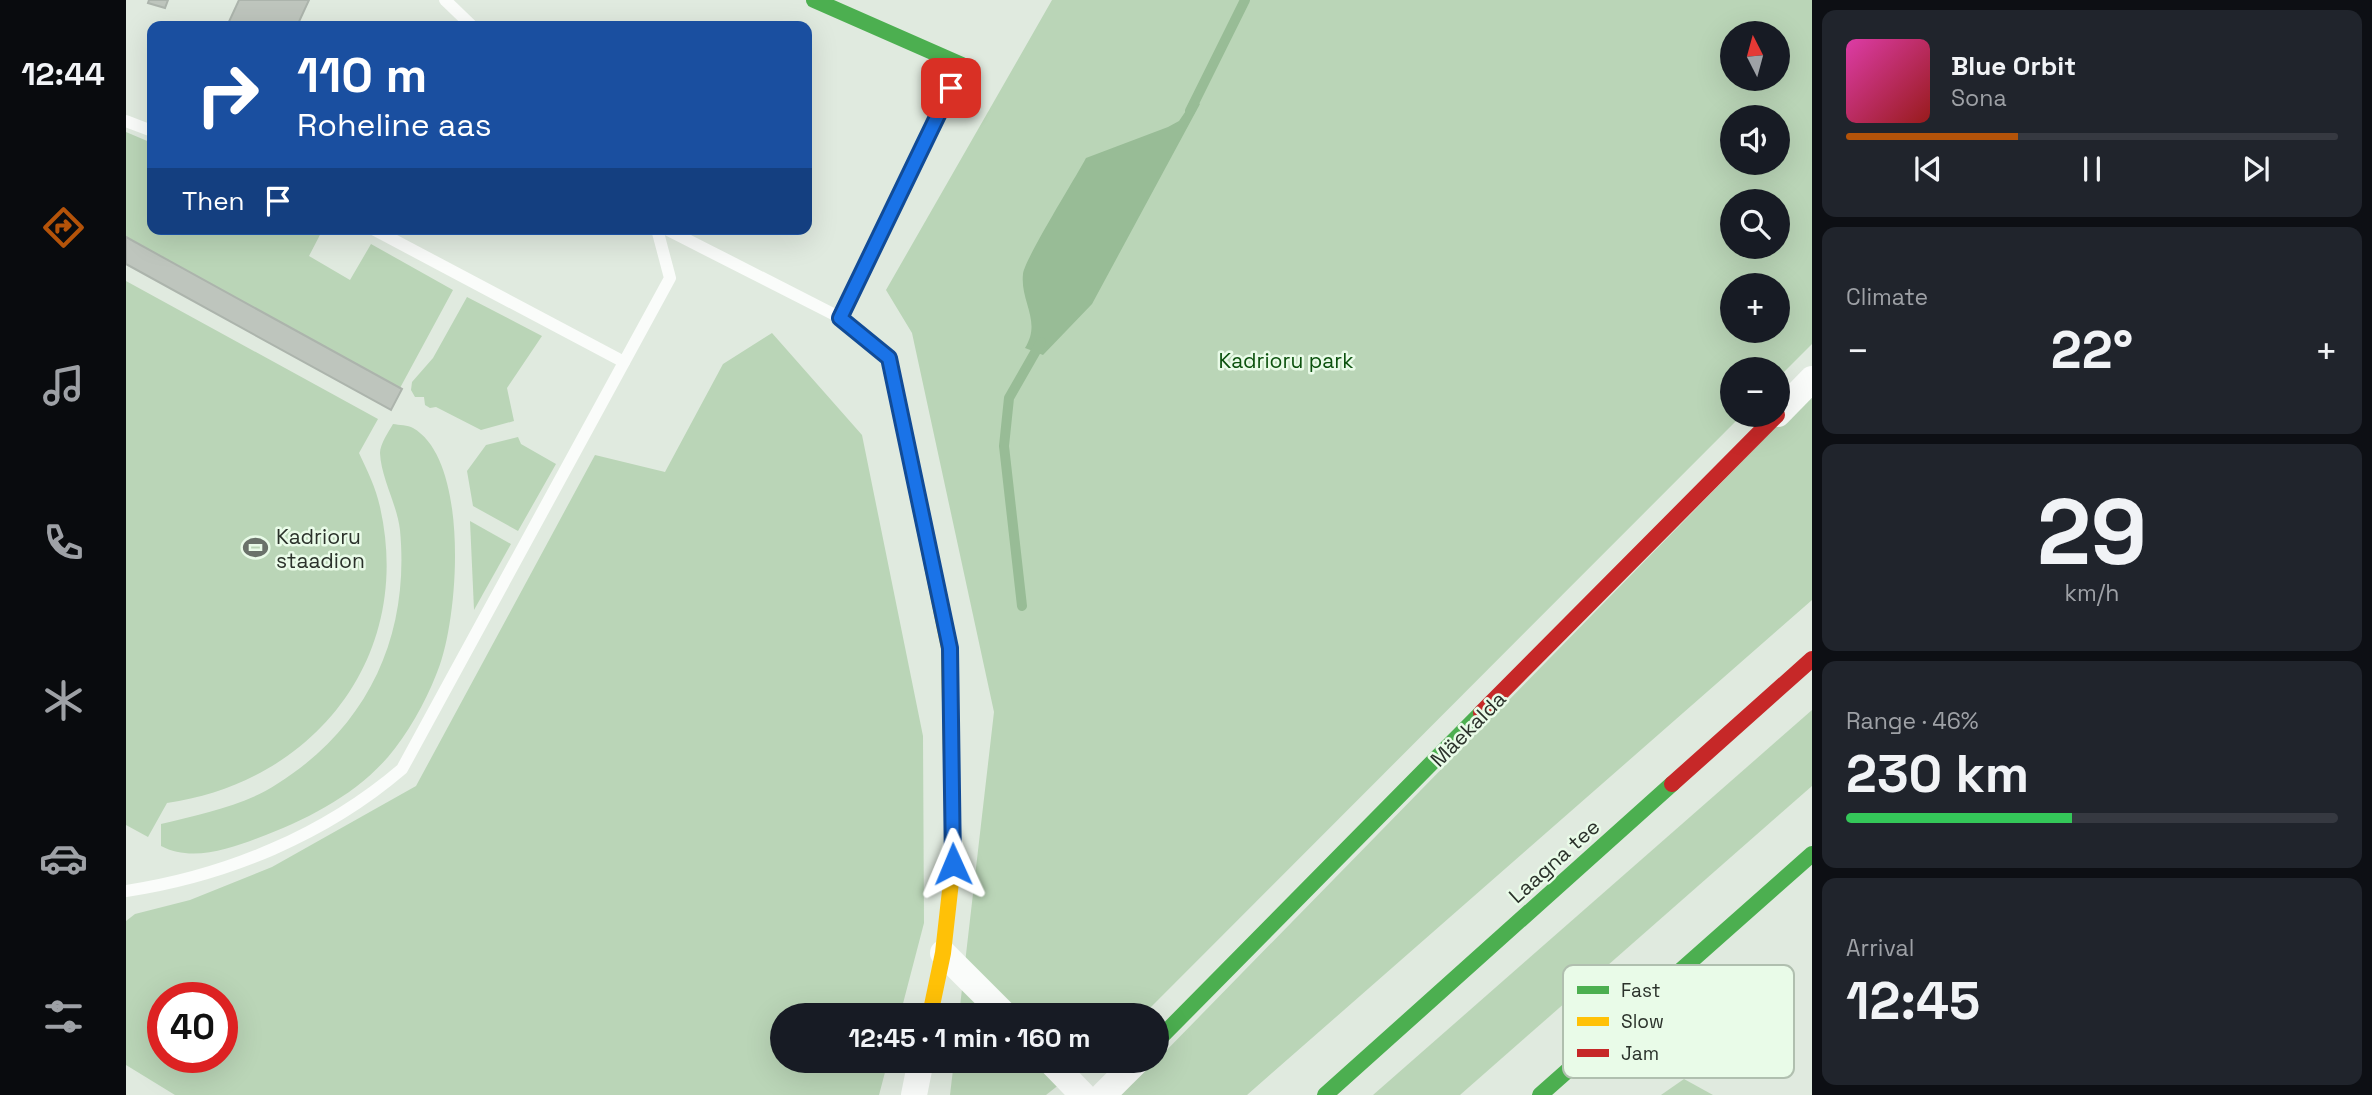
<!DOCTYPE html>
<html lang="en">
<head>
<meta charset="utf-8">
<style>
  :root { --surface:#171b24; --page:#20242c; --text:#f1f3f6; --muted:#9ea1a6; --line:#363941; --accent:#b45309 }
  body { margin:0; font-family:"Space Grotesk",sans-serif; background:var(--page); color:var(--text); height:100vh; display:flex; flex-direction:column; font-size:26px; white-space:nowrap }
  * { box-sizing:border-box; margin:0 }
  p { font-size:23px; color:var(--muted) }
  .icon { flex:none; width:38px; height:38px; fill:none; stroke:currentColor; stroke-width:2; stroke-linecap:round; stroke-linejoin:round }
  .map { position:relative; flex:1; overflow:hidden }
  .panel { display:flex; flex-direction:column; gap:10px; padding:10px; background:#0d0f14; width:560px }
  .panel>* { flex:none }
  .banner { position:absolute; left:21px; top:21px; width:665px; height:214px; border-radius:14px; box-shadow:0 7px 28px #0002; background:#1a4fa0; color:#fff; overflow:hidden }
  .needle { width:46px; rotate:354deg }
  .fabs { position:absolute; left:1594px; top:21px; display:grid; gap:14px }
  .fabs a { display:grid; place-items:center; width:70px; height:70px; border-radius:50%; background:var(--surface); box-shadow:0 7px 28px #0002; font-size:35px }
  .speed { position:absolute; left:21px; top:982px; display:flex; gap:14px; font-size:35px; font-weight:700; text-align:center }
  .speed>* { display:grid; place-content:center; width:91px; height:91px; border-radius:50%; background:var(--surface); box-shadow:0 7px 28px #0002; line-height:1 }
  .speed .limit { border:10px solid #d22; background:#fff; color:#111 }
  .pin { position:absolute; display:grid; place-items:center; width:60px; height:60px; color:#fff; margin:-30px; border-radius:14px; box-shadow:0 4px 10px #0006 }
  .me { position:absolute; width:77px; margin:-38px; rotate:359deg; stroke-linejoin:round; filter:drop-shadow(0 0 5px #0008) }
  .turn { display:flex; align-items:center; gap:24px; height:147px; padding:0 35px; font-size:32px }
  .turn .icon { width:91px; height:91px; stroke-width:2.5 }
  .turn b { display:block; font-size:49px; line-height:60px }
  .then { display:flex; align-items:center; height:66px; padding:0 35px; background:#0003; gap:14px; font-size:26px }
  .big { font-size:52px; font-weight:600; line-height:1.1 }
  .panel .widget { flex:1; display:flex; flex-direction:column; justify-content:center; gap:10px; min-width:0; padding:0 24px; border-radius:14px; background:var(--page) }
  .panel .dial { align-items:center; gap:0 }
  .dial b { font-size:91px; line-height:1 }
  .song { display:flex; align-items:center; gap:21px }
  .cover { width:84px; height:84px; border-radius:10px; background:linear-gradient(135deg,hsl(320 70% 55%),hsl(0 70% 35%)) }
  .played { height:7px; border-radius:4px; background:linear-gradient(90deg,var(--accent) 35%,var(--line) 35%) }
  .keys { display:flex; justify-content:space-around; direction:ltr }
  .heat { display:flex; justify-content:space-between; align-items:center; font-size:38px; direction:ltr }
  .charge { height:10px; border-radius:5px; background:linear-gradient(90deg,#34c759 46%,var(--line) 0) }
  .trip { position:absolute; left:644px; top:1003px; width:399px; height:70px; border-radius:35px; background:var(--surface); box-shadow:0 7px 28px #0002; font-weight:600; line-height:70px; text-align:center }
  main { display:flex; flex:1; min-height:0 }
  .tabs { display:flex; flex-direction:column; width:126px; justify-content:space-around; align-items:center; background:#090b0e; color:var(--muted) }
  .tabs .icon { width:49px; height:49px }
  .tabs .active { color:var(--accent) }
  .tabs b { font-size:32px; color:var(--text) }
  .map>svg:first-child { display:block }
  .green { fill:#bad5b7; fill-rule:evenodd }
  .water { fill:#98bc96 }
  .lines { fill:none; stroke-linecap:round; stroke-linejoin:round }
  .stream { stroke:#98bc96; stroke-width:10 }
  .building { fill:#bec5bd; stroke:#acb4ac; stroke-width:2 }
  .lane { stroke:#fafcfa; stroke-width:12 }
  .street { stroke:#fafcfa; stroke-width:26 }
  .fast { stroke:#4caf50; stroke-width:16 }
  .slow { stroke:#ffc107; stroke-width:16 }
  .jam { stroke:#c62828; stroke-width:16 }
  .route-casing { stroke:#114b97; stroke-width:18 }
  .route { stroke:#1a73e8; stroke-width:12 }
  .labels { text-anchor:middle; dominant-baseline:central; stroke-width:5; stroke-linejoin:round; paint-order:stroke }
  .park-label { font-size:21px; fill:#0c520e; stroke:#e9fbe8 }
  .poi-label { font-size:21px; fill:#2b322b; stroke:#e9fbe8; text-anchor:start }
  .street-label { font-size:21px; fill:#2b322b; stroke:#e9fbe8 }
  .key { fill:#e9fbe8; stroke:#b0bfaf; stroke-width:2 }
  .key-label { font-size:19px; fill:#2b322b }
</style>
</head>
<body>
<main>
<nav class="tabs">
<b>12:44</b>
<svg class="icon active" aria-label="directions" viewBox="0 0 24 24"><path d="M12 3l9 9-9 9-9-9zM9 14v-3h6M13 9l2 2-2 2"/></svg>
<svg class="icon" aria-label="music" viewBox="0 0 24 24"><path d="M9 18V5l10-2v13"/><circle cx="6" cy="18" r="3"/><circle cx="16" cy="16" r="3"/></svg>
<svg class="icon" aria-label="phone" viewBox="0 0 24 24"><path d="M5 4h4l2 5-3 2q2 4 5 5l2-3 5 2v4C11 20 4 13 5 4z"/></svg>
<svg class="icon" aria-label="climate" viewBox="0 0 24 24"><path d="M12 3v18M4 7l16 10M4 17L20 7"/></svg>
<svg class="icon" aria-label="car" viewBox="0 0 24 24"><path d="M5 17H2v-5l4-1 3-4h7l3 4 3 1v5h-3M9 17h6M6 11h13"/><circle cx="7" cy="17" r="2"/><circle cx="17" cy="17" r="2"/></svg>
<svg class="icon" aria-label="filters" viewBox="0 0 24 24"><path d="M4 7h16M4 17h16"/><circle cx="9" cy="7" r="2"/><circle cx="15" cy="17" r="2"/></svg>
</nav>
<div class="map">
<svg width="1686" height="1095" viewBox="0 0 1686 1095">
  <rect width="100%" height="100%" fill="#e0eadf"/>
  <!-- green -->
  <g class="green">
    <path d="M926 0H1686V344L1652 378V369H1606V415H1616L1017 1015H833L868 712 786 333 760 290ZM1606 33H1652V79H1606ZM1606 117H1652V163H1606ZM1606 201H1652V247H1606ZM1606 285H1652V331H1606Z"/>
    <path d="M0 132 26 143V229H197L183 256 224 280 245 244 327 290 274 388 0 237Z"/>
    <path d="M0 281 252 419 233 453C241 470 250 488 254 507 288 657 188 782 41 803L22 837 0 825Z"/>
    <path d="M341 297 416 336 381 388 388 421 355 430 310 407 304 408 299 405 298 397H289L285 390 286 382 307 358Z"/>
    <path d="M646 333 736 435 797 736 798 923 774 1015H656V1060L762 1061 753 1095H49L0 1065V921L9 914 64 900 146 867 290 786 469 455 539 472 597 364ZM37 998H96V1057H37Z"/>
    <path d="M1686 390V600L1121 1095H993L1031 1060Z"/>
    <path d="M267 424C273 425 282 425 287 428 345 461 333 624 310 675 299 703 281 735 262 757 228 796 180 820 132 838 103 849 65 862 35 846V824C74 814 118 806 151 784 242 727 284 636 274 530 271 504 255 478 254 453 254 444 263 431 267 424Z"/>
    <path d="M392 437 395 444 430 464 392 531 347 506 341 471 360 445Z"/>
    <path d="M344 521 385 544 348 610Z"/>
    <path d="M1686 710V786L1334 1095H1247Z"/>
    <path d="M828 1061H963L920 1095H824Z"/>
    <path d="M1558 1079 1587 1095H1535Z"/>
  </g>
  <!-- water -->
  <path class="water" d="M1068 99 1074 104 966 304 917 355 899 348C916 321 894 302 897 274 898 260 950 177 960 158L1042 127 1053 121Z"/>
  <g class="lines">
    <!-- stream -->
    <g class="stream">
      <path d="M1064 111 1119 0"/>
      <path d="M896 606 878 446 883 398 915 342"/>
    </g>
  </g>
  <!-- building -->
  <g class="building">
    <path d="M23 0H42L39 8 22 3Z"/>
    <path d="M113 0H183L171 26H101Z"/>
    <path d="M0 237 276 389 265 410 0 264Z"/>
  </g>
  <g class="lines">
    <!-- lane -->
    <g class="lane">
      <path d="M319 0 346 26"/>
      <path d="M0 121 26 131"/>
      <path d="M247 229 498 362"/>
      <path d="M540 229 711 316"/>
      <path d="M0 891C100 876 199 835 276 769L544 278 531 229"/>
    </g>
    <!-- street -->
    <g class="street">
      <path d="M1652 414 1686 379"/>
      <path d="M817 953 879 1015"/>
      <path d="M923 1060 957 1095"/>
      <path d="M788 1095 795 1060"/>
      <path d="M977 1095 1012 1060"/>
    </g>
    <!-- fast -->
    <g class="fast">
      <path d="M688 0 836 65 714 318 763 358 776 420"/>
      <path d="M1031 1041 1355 713"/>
      <path d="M1199 1095 1546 784"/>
      <path d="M1414 1095 1686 854"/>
    </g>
    <!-- slow -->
    <path class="slow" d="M776 420 823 648 827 864 817 953 804 1015"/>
    <!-- jam -->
    <g class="jam">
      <path d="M1355 713 1651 415"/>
      <path d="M1546 784 1686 659"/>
    </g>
  </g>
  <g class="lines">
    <defs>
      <path id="route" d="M825 88 714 318 763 358 824 648 827 864"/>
    </defs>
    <!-- route casing -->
    <use href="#route" class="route-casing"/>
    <!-- route -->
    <use href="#route" class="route"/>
  </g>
  <!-- icons -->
  <defs>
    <symbol id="stadium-bare" viewBox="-9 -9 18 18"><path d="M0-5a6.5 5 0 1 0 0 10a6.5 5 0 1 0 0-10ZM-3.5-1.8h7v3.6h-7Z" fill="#6a726a" stroke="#e9fbe8" stroke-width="2.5" paint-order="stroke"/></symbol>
  </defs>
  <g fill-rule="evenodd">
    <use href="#stadium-bare" x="112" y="530" width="35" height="35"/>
  </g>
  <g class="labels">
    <!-- park labels -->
    <g class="park-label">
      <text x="1160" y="360">Kadrioru park</text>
    </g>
    <!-- poi labels -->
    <g class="poi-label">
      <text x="150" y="536">Kadrioru<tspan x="150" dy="24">staadion</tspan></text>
    </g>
    <!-- street labels -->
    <g class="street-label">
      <text transform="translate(1342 729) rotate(-45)">Mäekalda</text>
      <text transform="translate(1428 861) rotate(-42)">Laagna tee</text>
    </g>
  </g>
  <!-- legend -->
  <rect x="1437" y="965" width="231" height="113" rx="10" class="key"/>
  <rect x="1451" y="986" width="32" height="8" fill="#4caf50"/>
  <rect x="1451" y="1017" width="32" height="9" fill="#ffc107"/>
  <rect x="1451" y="1049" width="32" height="8" fill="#c62828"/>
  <g class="key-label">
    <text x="1495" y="997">Fast</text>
    <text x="1495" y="1028">Slow</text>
    <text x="1495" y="1060">Jam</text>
  </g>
</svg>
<div class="fabs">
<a><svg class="needle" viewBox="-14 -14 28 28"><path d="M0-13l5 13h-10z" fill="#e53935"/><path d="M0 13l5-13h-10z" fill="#9ea1a6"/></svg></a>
<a><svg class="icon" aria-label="sound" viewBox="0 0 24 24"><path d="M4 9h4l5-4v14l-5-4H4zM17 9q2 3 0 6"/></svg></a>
<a><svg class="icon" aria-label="search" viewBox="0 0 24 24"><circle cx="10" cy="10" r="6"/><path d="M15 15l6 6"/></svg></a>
<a>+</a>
<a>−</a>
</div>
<div class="speed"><div class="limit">40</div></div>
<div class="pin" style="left:825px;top:88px;background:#d93025"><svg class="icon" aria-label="arrive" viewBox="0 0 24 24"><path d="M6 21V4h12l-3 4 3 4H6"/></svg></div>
<svg class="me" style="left:827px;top:864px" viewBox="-20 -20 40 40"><path d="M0-17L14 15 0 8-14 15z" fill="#1a73e8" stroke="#fff" stroke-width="4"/></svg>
<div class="trip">12:45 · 1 min · 160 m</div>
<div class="banner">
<div class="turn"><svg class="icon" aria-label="right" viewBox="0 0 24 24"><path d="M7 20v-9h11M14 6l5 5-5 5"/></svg><div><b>110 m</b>Roheline aas</div></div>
<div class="then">Then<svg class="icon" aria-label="arrive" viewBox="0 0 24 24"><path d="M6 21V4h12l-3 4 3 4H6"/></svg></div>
</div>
</div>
<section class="panel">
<div class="widget">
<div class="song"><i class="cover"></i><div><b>Blue Orbit</b><p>Sona</p></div></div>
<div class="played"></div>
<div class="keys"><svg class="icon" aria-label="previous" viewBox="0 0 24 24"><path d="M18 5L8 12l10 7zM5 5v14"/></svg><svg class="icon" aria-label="pause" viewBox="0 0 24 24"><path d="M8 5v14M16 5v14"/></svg><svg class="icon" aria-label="next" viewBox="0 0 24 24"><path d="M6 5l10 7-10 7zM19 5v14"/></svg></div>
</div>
<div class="widget"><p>Climate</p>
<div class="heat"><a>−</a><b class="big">22°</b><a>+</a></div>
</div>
<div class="widget dial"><b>29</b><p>km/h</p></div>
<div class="widget"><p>Range · 46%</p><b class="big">230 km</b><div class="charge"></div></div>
<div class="widget"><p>Arrival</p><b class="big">12:45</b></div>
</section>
</main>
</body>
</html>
